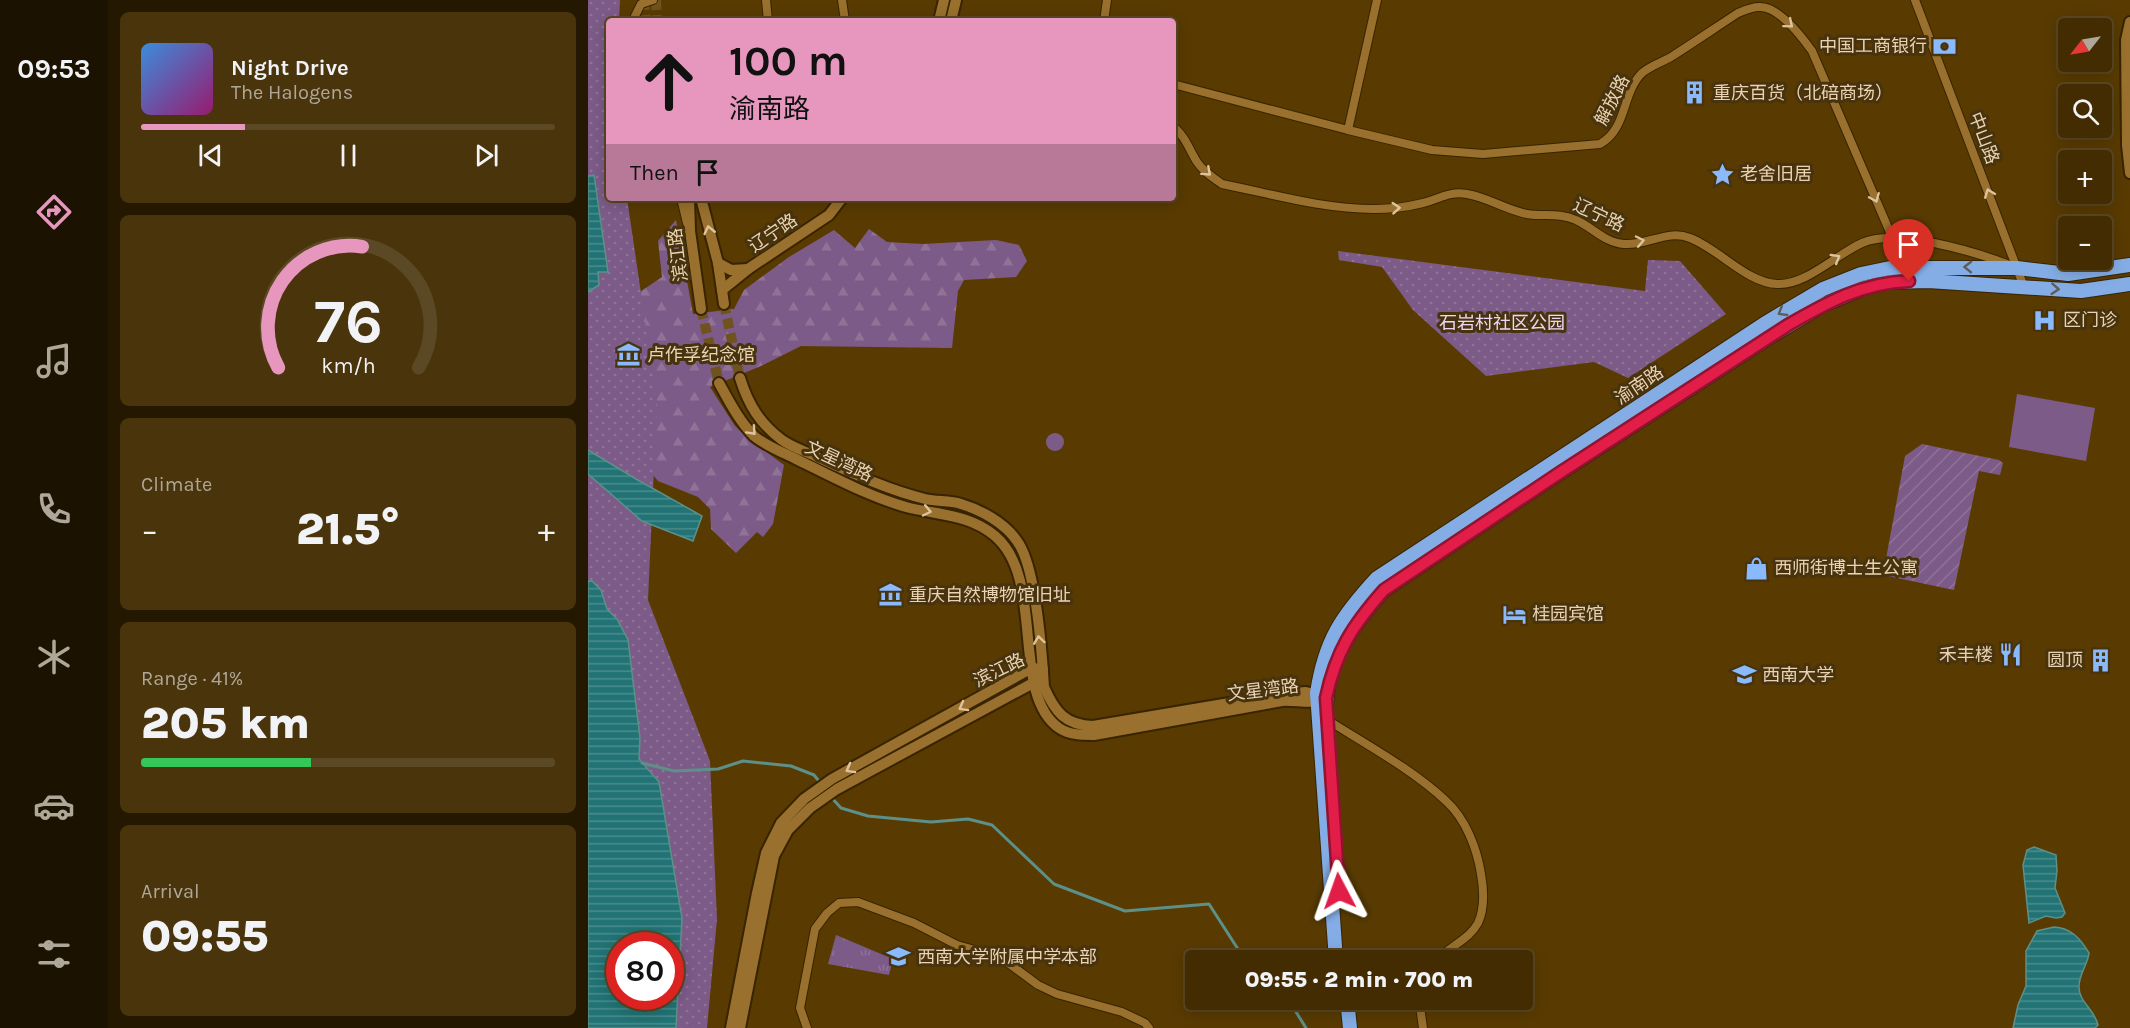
<!DOCTYPE html>
<html lang="en">
<head>
<meta charset="utf-8">
<style>
  :root { --surface:#432c02; --page:#4a340c; --text:#f1f3f6; --muted:#afa799; --line:#5b4824; --accent:#e797bd }
  body { margin:0; font-family:Karla,"Noto Sans SC",sans-serif; background:var(--page); color:var(--text); height:100vh; display:flex; flex-direction:column; font-size:22px; white-space:nowrap }
  * { box-sizing:border-box; margin:0 }
  p { font-size:20px; color:var(--muted) }
  .icon { flex:none; width:33px; height:33px; fill:none; stroke:currentColor; stroke-width:2; stroke-linecap:round; stroke-linejoin:round }
  .map { position:relative; flex:1; overflow:hidden }
  .details { display:flex; flex-direction:column; gap:12px; padding:12px; background:#251801; width:480px }
  .details>* { flex:none }
  .banner { position:absolute; left:18px; top:18px; width:570px; height:183px; border-radius:6px; box-shadow:0 3px 15px #0003,0 0 0 2px var(--line); background:#e797bd; color:#111; overflow:hidden }
  .needle { width:39px; rotate:239deg }
  .controls { position:absolute; left:1470px; top:18px; display:grid; gap:12px }
  .controls a { display:grid; place-items:center; width:54px; height:54px; border-radius:6px; background:var(--surface); box-shadow:0 3px 15px #0003,0 0 0 2px var(--line); font-size:30px }
  .speed { position:absolute; left:18px; top:932px; display:flex; gap:12px; font-size:30px; font-weight:700; text-align:center }
  .speed>* { display:grid; place-content:center; width:78px; height:78px; border-radius:50%; background:var(--surface); box-shadow:0 3px 15px #0003,0 0 0 2px var(--line); line-height:1 }
  .speed .limit { border:9px solid #d22; background:#fff; color:#111 }
  .pin { position:absolute; display:grid; place-items:center; width:51px; height:51px; color:#fff; margin:-62px -26px; border-radius:50% 50% 50% 0; rotate:-45deg; box-shadow:0 0 6px #0007 }
  .pin .icon { rotate:45deg }
  .me { position:absolute; width:66px; margin:-33px; rotate:356deg; stroke-linejoin:round; filter:drop-shadow(0 0 4px #0008) }
  .turn { display:flex; align-items:center; gap:21px; height:126px; padding:0 24px; font-size:27px }
  .turn .icon { width:78px; height:78px; stroke-width:2.5 }
  .turn b { display:block; font-size:42px; line-height:51px }
  .then { display:flex; align-items:center; height:57px; padding:0 24px; background:#0003; gap:12px; font-size:22px }
  .big { font-size:45px; font-weight:800; line-height:1.1 }
  .details .widget { flex:1; display:flex; flex-direction:column; justify-content:center; gap:9px; min-width:0; padding:0 21px; border-radius:9px; background:var(--page) }
  .details .dial { align-items:center; gap:0 }
  .dial svg { height:156px; overflow:visible; fill:none; stroke:var(--line); stroke-width:7; stroke-linecap:round; text-anchor:middle }
  .dial text { fill:var(--text); stroke:none }
  .song { display:flex; align-items:center; gap:18px }
  .cover { width:72px; height:72px; border-radius:9px; background:linear-gradient(135deg,hsl(210 70% 55%),hsl(320 70% 35%)) }
  .played { height:6px; border-radius:3px; background:linear-gradient(90deg,var(--accent) 25%,var(--line) 25%) }
  .keys { display:flex; justify-content:space-around; direction:ltr }
  .heat { display:flex; justify-content:space-between; align-items:center; font-size:33px; direction:ltr }
  .charge { height:9px; border-radius:4px; background:linear-gradient(90deg,#34c759 41%,var(--line) 0) }
  .trip { position:absolute; left:597px; top:950px; width:348px; height:60px; border-radius:6px; background:var(--surface); box-shadow:0 3px 15px #0003,0 0 0 2px var(--line); font-weight:800; line-height:60px; text-align:center }
  main { display:flex; flex:1; min-height:0 }
  .dock { display:flex; flex-direction:column; width:108px; justify-content:space-around; align-items:center; background:#1b1201; color:var(--muted) }
  .dock .icon { width:42px; height:42px }
  .dock .current { color:var(--accent) }
  .dock b { font-size:27px; color:var(--text) }
  .map>svg:first-child { display:block }
  .grass { fill:url(#grass-tufts) }
  .forest { fill:url(#forest-firs) }
  .park { fill:url(#park-dots); fill-rule:evenodd }
  .garden { fill:url(#garden-furrows) }
  .pitch { fill:#7c5b88 }
  .water { fill:url(#water-rules); stroke:#5d9088; stroke-width:1.5; fill-rule:evenodd }
  .lines { fill:none; stroke-linecap:round; stroke-linejoin:round }
  .stream { stroke:#5d9088; stroke-width:3 }
  .secondary-tunnel { stroke:#6f521d; stroke-width:10; stroke-dasharray:10 5; stroke-linecap:butt }
  .street-casing { stroke:#382400; stroke-width:10 }
  .secondary-casing { stroke:#382400; stroke-width:14 }
  .highway-casing { stroke:#382400; stroke-width:16 }
  .street { stroke:#99702d; stroke-width:8 }
  .secondary { stroke:#99702d; stroke-width:10 }
  .highway { stroke:#84ade6; stroke-width:14 }
  .oneway { stroke:#ddc49f }
  .oneway2 { stroke:#5d5e5a }
  .route-casing { stroke:#92132f; stroke-width:15 }
  .route { stroke:#e11d48; stroke-width:10 }
  .labels { text-anchor:middle; dominant-baseline:central; stroke-width:6; stroke-linejoin:round; paint-order:stroke }
  .poi-label { font-size:18px; fill:#e9d3b3; stroke:#48330f; text-anchor:start }
  .street-label { font-size:18px; fill:#e9d3b3; stroke:#48330f }
  .park-label { font-size:18px; fill:#edd5f6; stroke:#48330f }
</style>
</head>
<body>
<main>
<nav class="dock">
<b>09:53</b>
<svg class="icon current" aria-label="directions" viewBox="0 0 24 24"><path d="M12 3l9 9-9 9-9-9zM9 14v-3h6M13 9l2 2-2 2"/></svg>
<svg class="icon" aria-label="music" viewBox="0 0 24 24"><path d="M9 18V5l10-2v13"/><circle cx="6" cy="18" r="3"/><circle cx="16" cy="16" r="3"/></svg>
<svg class="icon" aria-label="phone" viewBox="0 0 24 24"><path d="M5 4h4l2 5-3 2q2 4 5 5l2-3 5 2v4C11 20 4 13 5 4z"/></svg>
<svg class="icon" aria-label="climate" viewBox="0 0 24 24"><path d="M12 3v18M4 7l16 10M4 17L20 7"/></svg>
<svg class="icon" aria-label="car" viewBox="0 0 24 24"><path d="M5 17H2v-5l4-1 3-4h7l3 4 3 1v5h-3M9 17h6M6 11h13"/><circle cx="7" cy="17" r="2"/><circle cx="17" cy="17" r="2"/></svg>
<svg class="icon" aria-label="filters" viewBox="0 0 24 24"><path d="M4 7h16M4 17h16"/><circle cx="9" cy="7" r="2"/><circle cx="15" cy="17" r="2"/></svg>
</nav>
<section class="details">
<div class="widget">
<div class="song"><i class="cover"></i><div><b>Night Drive</b><p>The Halogens</p></div></div>
<div class="played"></div>
<div class="keys"><svg class="icon" aria-label="previous" viewBox="0 0 24 24"><path d="M18 5L8 12l10 7zM5 5v14"/></svg><svg class="icon" aria-label="pause" viewBox="0 0 24 24"><path d="M8 5v14M16 5v14"/></svg><svg class="icon" aria-label="next" viewBox="0 0 24 24"><path d="M6 5l10 7-10 7zM19 5v14"/></svg></div>
</div>
<div class="widget dial"><svg viewBox="0 0 100 80">
<path d="M14 69A42 42 0 1 1 86 69"/>
<path d="M14 69A42 42 0 0 1 57 7" stroke="#e797bd"/>
<text x="50" y="56" font-size="32" font-weight="700">76</text>
<text x="50" y="72" font-size="11">km/h</text>
</svg></div>
<div class="widget"><p>Climate</p>
<div class="heat"><a>−</a><b class="big">21.5°</b><a>+</a></div>
</div>
<div class="widget"><p>Range · 41%</p><b class="big">205 km</b><div class="charge"></div></div>
<div class="widget"><p>Arrival</p><b class="big">09:55</b></div>
</section>
<div class="map">
<svg width="1542" height="1028" viewBox="0 0 1542 1028">
  <defs>
    <pattern id="grass-tufts" width="24" height="20" patternUnits="userSpaceOnUse" patternTransform="scale(1.5)"><rect width="24" height="20" fill="#7c5b88"/><path d="M3 7l-1-3M5 7V3M7 7l1-3M15 17l-1-3M17 17v-4M19 17l1-3" fill="none" stroke="#8f7296"/></pattern>
    <pattern id="forest-firs" width="22" height="20" patternUnits="userSpaceOnUse" patternTransform="scale(1.5)"><rect width="22" height="20" fill="#7c5b88"/><path d="M5 1l3.5 6h-7zM16 11l3.5 6h-7z" fill="#8f7296"/></pattern>
    <pattern id="park-dots" width="8" height="8" patternUnits="userSpaceOnUse" patternTransform="scale(1.5)"><rect width="8" height="8" fill="#7c5b88"/><path d="M2 2h.1M6 6h.1" fill="none" stroke="#8f7296" stroke-width="1.8" stroke-linecap="round"/></pattern>
    <pattern id="garden-furrows" width="10" height="10" patternUnits="userSpaceOnUse" patternTransform="scale(1.5)"><rect width="10" height="10" fill="#7c5b88"/><path d="M-1 1l2-2M0 10L10 0M9 11l2-2" fill="none" stroke="#8f7296"/></pattern>
    <pattern id="water-rules" width="6" height="5" patternUnits="userSpaceOnUse" patternTransform="scale(1.5)"><rect width="6" height="5" fill="#217375"/><path d="M0 2.5h6" fill="none" stroke="#4c8c8c"/></pattern>
  </defs>
  <rect width="100%" height="100%" fill="#593b02"/>
  <!-- grass -->
  <path class="grass" d="M248 935 305 959 301 975 240 964Z"/>
  <!-- forest -->
  <g class="forest">
    <path d="M88 220 105 314 146 309 156 290 201 257 246 230 267 248 281 229 299 242 335 244 408 240 431 245 439 261 428 277 376 280 370 291 364 348 213 346 173 366 122 387 147 426 162 440 196 465 185 524 175 537 169 532 148 553 123 529 122 509 110 497 70 481 65 475 0 323 21 313 74 277 70 241Z"/>
    <circle cx="467" cy="442" r="9"/>
  </g>
  <!-- park -->
  <g class="park">
    <path d="M0 0H32L31 21H21V198H39L69 402 60 600 122 761 129 919 119 1028H0ZM32 945H82V996H32Z"/>
    <path d="M750 251 1057 291 1060 260 1092 261 1138 314 1040 378 1006 362 898 376 825 310 794 267 751 260Z"/>
  </g>
  <!-- garden -->
  <path class="garden" d="M1334 444 1411 460 1415 463 1412 475 1391 471 1366 590 1295 575 1317 456Z"/>
  <!-- pitch -->
  <path class="pitch" d="M1429 394 1507 408 1498 461 1421 447Z"/>
  <!-- water -->
  <g class="water">
    <path d="M6 175 20 272H10L11 285 0 292V176Z"/>
    <path d="M0 450 48 479 114 516 105 541 54 521 0 474Z"/>
    <path d="M0 581H4L13 590 19 609 29 619 40 640 52 738 51 759 71 782 94 918 88 1028H0ZM32 945H82V996H32Z"/>
    <path d="M1446 847 1468 855 1469 871 1467 888 1477 913 1474 917 1468 918 1458 916 1441 923 1435 865 1439 850Z"/>
    <path d="M1466 927C1483 928 1492 938 1501 953 1500 964 1491 974 1491 986 1490 1001 1507 1010 1510 1025L1507 1028H1425L1430 1005 1438 986V951L1449 931Z"/>
  </g>
  <g class="lines">
    <!-- stream -->
    <g class="stream">
      <path d="M54 763 86 771 130 769 155 761 203 766 226 775 234 785"/>
      <path d="M243 797 253 808 280 816 343 822 380 819 404 825 466 884 537 911 621 904 657 960"/>
      <path d="M700 999 718 1028"/>
    </g>
    <!-- secondary-tunnel -->
    <g class="secondary-tunnel">
      <path d="M56 0 58 21"/>
      <path d="M68 0 69 21"/>
      <path d="M136 304 152 378"/>
      <path d="M113 309 131 383"/>
    </g>
    <defs>
      <g id="street">
        <path d="M178 0 180 21"/>
        <path d="M254 0 257 21"/>
        <path d="M1327 0 1436 287"/>
        <path d="M47 21V16L53 4 65 0"/>
        <path d="M516 21 519 0"/>
        <path d="M585 84 760 130 844 150 895 154 1012 144C1040 128 1033 94 1054 73 1062 66 1074 62 1083 57 1105 43 1127 28 1150 13 1157 10 1165 6 1173 7 1192 8 1214 37 1224 51L1304 237"/>
        <path d="M585 126C597 136 601 149 609 162 615 171 624 177 634 184 684 194 734 209 786 209 802 209 819 207 835 203 852 199 860 191 879 194 899 197 918 210 939 214 955 217 971 212 988 220 1004 227 1017 243 1036 244 1059 246 1079 229 1102 238 1131 249 1159 283 1189 284 1217 286 1249 254 1274 243 1308 228 1384 251 1419 264"/>
        <path d="M760 130 789 0"/>
        <path d="M93 198 99 223"/>
        <path d="M738 719C777 744 824 769 858 801 878 819 889 849 893 874 896 891 897 908 890 923 881 940 861 946 850 960"/>
        <path d="M831 999 835 1028"/>
        <path d="M219 1028 212 1008 227 929 239 913 251 903 270 902 326 923 369 945 412 957 450 985 469 994 534 1012 557 1023 561 1028"/>
      </g>
      <g id="secondary">
        <path d="M351 21 356 0"/>
        <path d="M363 21 368 0"/>
        <path d="M1542 22 1538 40 1539 145 1542 173"/>
        <path d="M101 198 102 231 113 309"/>
        <path d="M113 198 130 263 136 304"/>
        <path d="M130 263 143 270 160 269 134 290"/>
        <path d="M160 269 241 215 254 198"/>
        <path d="M152 378C160 404 172 424 194 440 205 448 220 452 231 458 266 474 300 490 337 499 349 502 361 500 373 504 393 510 417 523 429 541 448 566 454 654 456 687 467 712 477 725 505 726L700 693 718 692 735 696"/>
        <path d="M131 383C141 401 151 421 166 436 178 446 196 453 210 460 245 477 280 496 318 507 349 515 382 514 407 536 458 579 422 694 471 728 481 735 495 735 506 735L694 701C704 700 727 704 734 700"/>
        <path d="M143 1028 169 893 178 853 193 823 216 799 244 779 444 668 455 669 447 682 249 789 222 808 200 830 186 856 152 1028"/>
      </g>
      <g id="highway">
        <path d="M738 713C737 663 765 625 796 590L973 472 1183 336 1235 305 1278 287 1302 282 1340 281 1493 291 1542 284"/>
        <path d="M748 960 729 693C737 640 754 616 789 578L1176 324 1235 289 1273 274 1302 268H1429L1480 274 1542 265"/>
        <path d="M759 999 762 1028"/>
      </g>
    </defs>
    <!-- street casing -->
    <use href="#street" class="street-casing"/>
    <!-- secondary casing -->
    <use href="#secondary" class="secondary-casing"/>
    <!-- highway casing -->
    <use href="#highway" class="highway-casing"/>
    <!-- street -->
    <use href="#street" class="street"/>
    <!-- secondary -->
    <use href="#secondary" class="secondary"/>
    <!-- highway -->
    <use href="#highway" class="highway"/>
  </g>
  <!-- one-way arrows -->
  <defs><path id="oneway-chevron" d="M-2-3.5L2.5 0L-2 3.5" fill="none" stroke-width="1.6" stroke-linecap="round" stroke-linejoin="round" transform="scale(1.5)"/></defs>
  <g class="oneway">
    <use href="#oneway-chevron" transform="translate(1201 24) rotate(40)"/>
    <use href="#oneway-chevron" transform="translate(619 172) rotate(42)"/>
    <use href="#oneway-chevron" transform="translate(1401 193) rotate(-111)"/>
    <use href="#oneway-chevron" transform="translate(1287 198) rotate(67)"/>
    <use href="#oneway-chevron" transform="translate(808 208) rotate(-4)"/>
    <use href="#oneway-chevron" transform="translate(121 230) rotate(-103)"/>
    <use href="#oneway-chevron" transform="translate(1052 241) rotate(-12)"/>
    <use href="#oneway-chevron" transform="translate(1248 258) rotate(-31)"/>
    <use href="#oneway-chevron" transform="translate(164 431) rotate(47)"/>
    <use href="#oneway-chevron" transform="translate(339 511) rotate(12)"/>
    <use href="#oneway-chevron" transform="translate(451 640) rotate(-98)"/>
    <use href="#oneway-chevron" transform="translate(375 707) rotate(151)"/>
    <use href="#oneway-chevron" transform="translate(262 769) rotate(151)"/>
  </g>
  <g class="oneway2">
    <use href="#oneway-chevron" transform="translate(1380 267) rotate(-179)"/>
    <use href="#oneway-chevron" transform="translate(1467 289) rotate(4)"/>
    <use href="#oneway-chevron" transform="translate(1194 312) rotate(149)"/>
  </g>
  <g class="lines">
    <defs>
      <path id="route" d="M751 891 738 698C748 651 765 625 796 590L973 472 1200 325C1240 302 1274 283 1321 281"/>
    </defs>
    <!-- route casing -->
    <use href="#route" class="route-casing"/>
    <!-- route -->
    <use href="#route" class="route"/>
  </g>
  <!-- icons -->
  <defs>
    <symbol id="bank-bare" viewBox="-9 -9 18 18"><path d="M-6-4H6V4H-6ZM0-2.3a2.3 2.3 0 1 0 0 4.6a2.3 2.3 0 1 0 0-4.6Z" fill="#8abafc" stroke="#48330f" stroke-width="2.5" paint-order="stroke"/></symbol>
    <symbol id="building-bare" viewBox="-9 -9 18 18"><path d="M-4-6H4V6H1V3H-1V6H-4ZM-2.5-4.3h1.7v1.8h-1.7ZM.8-4.3h1.7v1.8H.8ZM-2.5-1h1.7V.8h-1.7ZM.8-1h1.7V.8H.8Z" fill="#8abafc" stroke="#48330f" stroke-width="2.5" paint-order="stroke"/></symbol>
    <symbol id="sight-bare" viewBox="-9 -9 18 18"><path d="M0-6L1.8-2.2L6-1.7L2.9 1.2L3.7 5.4L0 3.3L-3.7 5.4L-2.9 1.2L-6-1.7L-1.8-2.2Z" fill="#8abafc" stroke="#48330f" stroke-width="2.5" paint-order="stroke"/></symbol>
    <symbol id="hospital-bare" viewBox="-9 -9 18 18"><path d="M-5-5h3v3.5h4V-5h3V5h-3V1.5h-4V5h-3Z" fill="#8abafc" stroke="#48330f" stroke-width="2.5" paint-order="stroke"/></symbol>
    <symbol id="museum-bare" viewBox="-9 -9 18 18"><path d="M0-6L6-3V-2H-6V-3ZM-5-1h2V3h-2ZM-1-1h2V3h-2ZM3-1h2V3H3ZM-6 4H6V6H-6Z" fill="#8abafc" stroke="#48330f" stroke-width="2.5" paint-order="stroke"/></symbol>
    <symbol id="shop-bare" viewBox="-9 -9 18 18"><path d="M-5-2.5h2.3a2.7 3.5 0 0 1 5.4 0H5L5.5 6h-11ZM-1.5-2.5h3a1.5 2.3 0 0 0-3 0Z" fill="#8abafc" stroke="#48330f" stroke-width="2.5" paint-order="stroke"/></symbol>
    <symbol id="hotel-bare" viewBox="-9 -9 18 18"><path d="M-6-4.5h1.5V1H6V5H4.5V3h-9V5H-6ZM-4 0a1.8 1.8 0 1 1 3.6 0ZM.5 0V-2.5h3Q6-2.5 6 0Z" fill="#8abafc" stroke="#48330f" stroke-width="2.5" paint-order="stroke"/></symbol>
    <symbol id="restaurant-bare" viewBox="-9 -9 18 18"><path d="M-5-6h1v4h1v-4h1v4h1v-4h1v5L-1.5 .5V6h-2V.5L-5-1ZM5-6V6H3V1.5H1.5Q1.5-4 5-6Z" fill="#8abafc" stroke="#48330f" stroke-width="2.5" paint-order="stroke"/></symbol>
    <symbol id="university-bare" viewBox="-9 -9 18 18"><path d="M0-5L7-2L0 1L-7-2ZM-4 1L0 2.5L4 1V4Q0 6-4 4Z" fill="#8abafc" stroke="#48330f" stroke-width="2.5" paint-order="stroke"/></symbol>
    <symbol id="school-bare" viewBox="-9 -9 18 18"><path d="M0-5L7-2L0 1L-7-2ZM-4 1L0 2.5L4 1V4Q0 6-4 4Z" fill="#8abafc" stroke="#48330f" stroke-width="2.5" paint-order="stroke"/></symbol>
  </defs>
  <g fill-rule="evenodd">
    <use href="#bank-bare" x="1340" y="30" width="33" height="33"/>
    <use href="#building-bare" x="1090" y="76" width="33" height="33"/>
    <use href="#sight-bare" x="1118" y="158" width="33" height="33"/>
    <use href="#hospital-bare" x="1440" y="304" width="33" height="33"/>
    <use href="#museum-bare" x="24" y="338" width="33" height="33"/>
    <use href="#shop-bare" x="1152" y="552" width="33" height="33"/>
    <use href="#museum-bare" x="286" y="578" width="33" height="33"/>
    <use href="#hotel-bare" x="910" y="598" width="33" height="33"/>
    <use href="#restaurant-bare" x="1406" y="638" width="33" height="33"/>
    <use href="#building-bare" x="1496" y="644" width="33" height="33"/>
    <use href="#university-bare" x="1140" y="658" width="33" height="33"/>
    <use href="#school-bare" x="294" y="940" width="33" height="33"/>
  </g>
  <g class="labels">
    <!-- poi labels -->
    <g class="poi-label">
      <text x="1339" y="46" text-anchor="end">中国工商银行</text>
      <text x="1125" y="93">重庆百货（北碚商场）</text>
      <text x="1152" y="174">老舍旧居</text>
      <text x="1475" y="320">区门诊</text>
      <text x="59" y="355">卢作孚纪念馆</text>
      <text x="1186" y="568">西师街博士生公寓</text>
      <text x="321" y="595">重庆自然博物馆旧址</text>
      <text x="944" y="614">桂园宾馆</text>
      <text x="1405" y="655" text-anchor="end">禾丰楼</text>
      <text x="1495" y="660" text-anchor="end">圆顶</text>
      <text x="1174" y="675">西南大学</text>
      <text x="329" y="957">西南大学附属中学本部</text>
    </g>
    <!-- street labels -->
    <g class="street-label">
      <text transform="translate(1024 100) rotate(-63)">解放路</text>
      <text transform="translate(1396 138) rotate(69)">中山路</text>
      <text transform="translate(1011 215) rotate(25)">辽宁路</text>
      <text transform="translate(185 233) rotate(-34)">辽宁路</text>
      <text transform="translate(90 255) rotate(-97)">滨江路</text>
      <text transform="translate(1051 385) rotate(-34)">渝南路</text>
      <text transform="translate(251 461) rotate(25)">文星湾路</text>
      <text transform="translate(411 670) rotate(-26)">滨江路</text>
      <text transform="translate(675 690) rotate(-7)">文星湾路</text>
    </g>
    <!-- park labels -->
    <g class="park-label">
      <text x="914" y="323">石岩村社区公园</text>
    </g>
  </g>
</svg>
<div class="controls">
<a><svg class="needle" viewBox="-14 -14 28 28"><path d="M0-13l5 13h-10z" fill="#e53935"/><path d="M0 13l5-13h-10z" fill="#afa799"/></svg></a>
<a><svg class="icon" aria-label="search" viewBox="0 0 24 24"><circle cx="10" cy="10" r="6"/><path d="M15 15l6 6"/></svg></a>
<a>+</a>
<a>−</a>
</div>
<div class="speed"><div class="limit">80</div></div>
<div class="pin" style="left:1321px;top:281px;background:#d93025"><svg class="icon" aria-label="arrive" viewBox="0 0 24 24"><path d="M6 21V4h12l-3 4 3 4H6"/></svg></div>
<svg class="me" style="left:751px;top:891px" viewBox="-20 -20 40 40"><path d="M0-17L14 15 0 8-14 15z" fill="#e11d48" stroke="#fff" stroke-width="4"/></svg>
<div class="trip">09:55 · 2 min · 700 m</div>
<div class="banner">
<div class="turn"><svg class="icon" aria-label="ahead" viewBox="0 0 24 24"><path d="M12 20V5M6 11l6-6 6 6"/></svg><div><b>100 m</b>渝南路</div></div>
<div class="then">Then<svg class="icon" aria-label="arrive" viewBox="0 0 24 24"><path d="M6 21V4h12l-3 4 3 4H6"/></svg></div>
</div>
</div>
</main>
</body>
</html>
